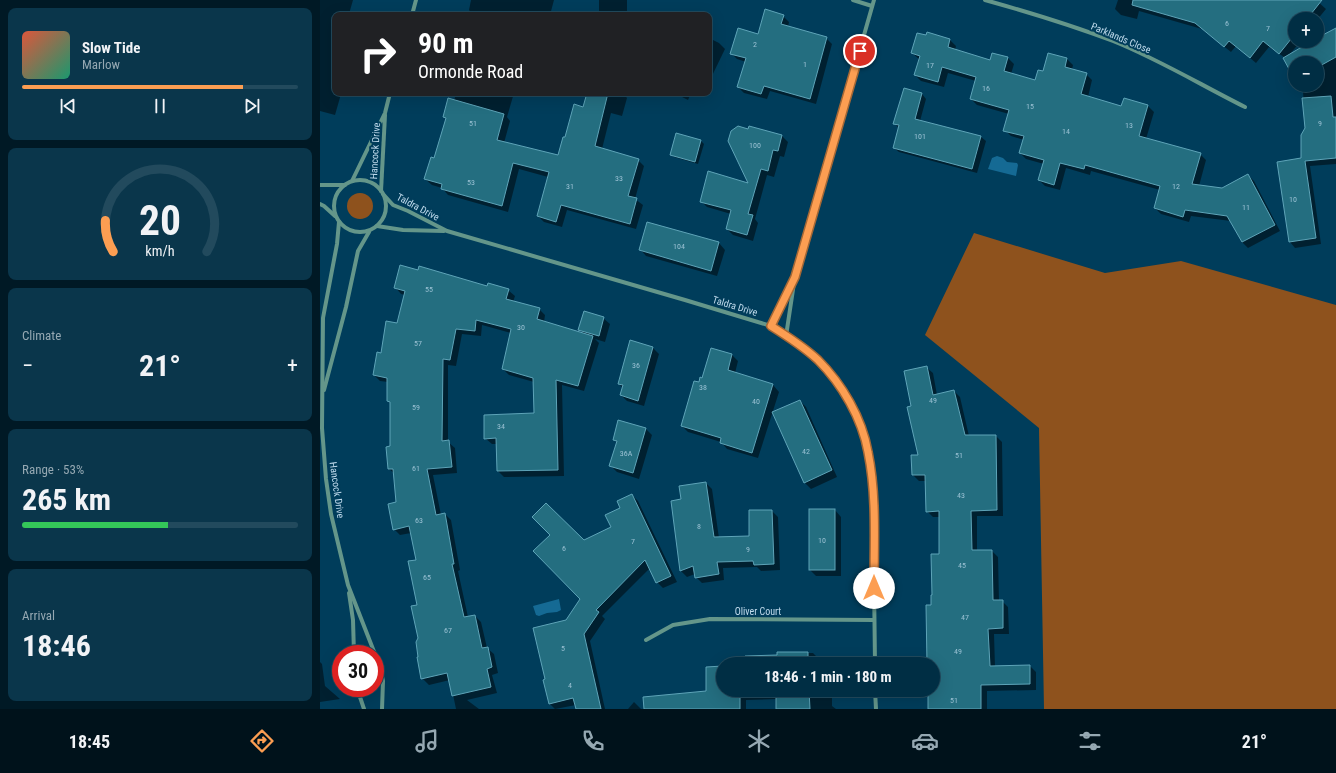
<!DOCTYPE html>
<html lang="en">
<head>
<meta charset="utf-8">
<style>
  :root { --surface:#002e44; --page:#0a364b; --text:#f1f3f6; --muted:#95a8b2; --line:#224a5d; --accent:#fc9e52 }
  body { margin:0; font-family:"Roboto Condensed",sans-serif; background:var(--page); color:var(--text); height:100vh; display:flex; flex-direction:column; font-size:15px; white-space:nowrap }
  * { box-sizing:border-box; margin:0 }
  p { font-size:13px; color:var(--muted) }
  .icon { flex:none; width:22px; height:22px; fill:none; stroke:currentColor; stroke-width:2; stroke-linecap:round; stroke-linejoin:round }
  .map { position:relative; flex:1; overflow:hidden }
  .sheet { display:flex; flex-direction:column; gap:8px; padding:8px; background:#001925; width:320px }
  .sheet>* { flex:none }
  .guide { position:absolute; left:12px; top:12px; width:380px; height:84px; border-radius:8px; box-shadow:0 4px 16px #0002,0 0 0 1px var(--line); background:#202124; color:#fff; overflow:hidden }
  .controls { position:absolute; left:968px; top:12px; display:grid; gap:8px }
  .controls a { display:grid; place-items:center; width:36px; height:36px; border-radius:50%; background:var(--surface); box-shadow:0 4px 16px #0002,0 0 0 1px var(--line); font-size:20px }
  .speed { position:absolute; left:12px; top:645px; display:flex; gap:8px; font-size:20px; font-weight:700; text-align:center }
  .speed>* { display:grid; place-content:center; width:52px; height:52px; border-radius:50%; background:var(--surface); box-shadow:0 4px 16px #0002,0 0 0 1px var(--line); line-height:1 }
  .speed .limit { border:6px solid #d22; background:#fff; color:#111 }
  .pin { position:absolute; display:grid; place-items:center; width:34px; height:34px; color:#fff; margin:-17px; border:2px solid #fff; border-radius:50%; box-shadow:0 1px 4px #0007 }
  .me { position:absolute; width:44px; margin:-22px; rotate:0deg; stroke-linejoin:round; filter:drop-shadow(0 0 3px #0008) }
  .turn { display:flex; align-items:center; gap:14px; height:84px; padding:0 20px; font-size:18px }
  .turn .icon { width:52px; height:52px; stroke-width:2.5 }
  .turn b { display:block; font-size:28px; line-height:34px }
  .big { font-size:30px; font-weight:700; line-height:1.1 }
  .sheet .card { flex:1; display:flex; flex-direction:column; justify-content:center; gap:6px; min-width:0; padding:0 14px; border-radius:8px; background:var(--page) }
  .sheet .dial { align-items:center; gap:0 }
  .dial svg { height:104px; overflow:visible; fill:none; stroke:var(--line); stroke-width:7; stroke-linecap:round; text-anchor:middle }
  .dial text { fill:var(--text); stroke:none }
  .song { display:flex; align-items:center; gap:12px }
  .cover { width:48px; height:48px; border-radius:6px; background:linear-gradient(135deg,hsl(10 70% 55%),hsl(160 70% 35%)) }
  .played { height:4px; border-radius:2px; background:linear-gradient(90deg,var(--accent) 80%,var(--line) 80%) }
  .keys { display:flex; justify-content:space-around; direction:ltr }
  .heat { display:flex; justify-content:space-between; align-items:center; font-size:22px; direction:ltr }
  .charge { height:6px; border-radius:3px; background:linear-gradient(90deg,#34c759 53%,var(--line) 0) }
  .trip { position:absolute; left:396px; top:657px; width:224px; height:40px; border-radius:20px; background:var(--surface); box-shadow:0 4px 16px #0002,0 0 0 1px var(--line); font-weight:700; line-height:40px; text-align:center }
  .dock { display:flex; height:64px; justify-content:space-around; align-items:center; background:#00121b; color:var(--muted) }
  .dock .icon { width:28px; height:28px }
  .dock .on { color:var(--accent) }
  .dock b { font-size:18px; color:var(--text) }
  main { display:flex; flex:1; min-height:0 }
  .map>svg:first-child { display:block }
  .green { fill:#8e521d }
  .water { fill:#156a94 }
  .shadow { fill:#0007 }
  .building { fill:#246e80; stroke:#5ea4b8 }
  .lines { fill:none; stroke-linecap:round; stroke-linejoin:round }
  .street { stroke:#64968a; stroke-width:4 }
  .route-casing { stroke:#a46735; stroke-width:10 }
  .route { stroke:#fc9e52; stroke-width:7 }
  .labels { text-anchor:middle; dominant-baseline:central; stroke-width:4; stroke-linejoin:round; paint-order:stroke }
  .number-label { font-size:8px; fill:#99c0d2 }
  .street-label { font-size:10px; fill:#c0dbed; stroke:#003d5b }
</style>
</head>
<body>
<main>
<section class="sheet">
<div class="card">
<div class="song"><i class="cover"></i><div><b>Slow Tide</b><p>Marlow</p></div></div>
<div class="played"></div>
<div class="keys"><svg class="icon" aria-label="previous" viewBox="0 0 24 24"><path d="M18 5L8 12l10 7zM5 5v14"/></svg><svg class="icon" aria-label="pause" viewBox="0 0 24 24"><path d="M8 5v14M16 5v14"/></svg><svg class="icon" aria-label="next" viewBox="0 0 24 24"><path d="M6 5l10 7-10 7zM19 5v14"/></svg></div>
</div>
<div class="card dial"><svg viewBox="0 0 100 80">
<path d="M14 69A42 42 0 1 1 86 69"/>
<path d="M14 69A42 42 0 0 1 8 45" stroke="#fc9e52"/>
<text x="50" y="56" font-size="32" font-weight="700">20</text>
<text x="50" y="72" font-size="11">km/h</text>
</svg></div>
<div class="card"><p>Climate</p>
<div class="heat"><a>−</a><b class="big">21°</b><a>+</a></div>
</div>
<div class="card"><p>Range · 53%</p><b class="big">265 km</b><div class="charge"></div></div>
<div class="card"><p>Arrival</p><b class="big">18:46</b></div>
</section>
<div class="map">
<svg width="1016" height="709" viewBox="0 0 1016 709">
  <rect width="100%" height="100%" fill="#003d5b"/>
  <!-- green -->
  <g class="green">
    <circle cx="40" cy="206" r="13"/>
    <path d="M654 233 785 273 861 261 1016 305V709H724L719 428 605 335Z"/>
  </g>
  <!-- water -->
  <g class="water">
    <path d="M677 156 683 158 687 162 697 163 698 165 696 176 668 169 672 158Z"/>
    <path d="M239 599 241 610 237 612 227 613 219 616 216 615 213 606Z"/>
  </g>
  <!-- shadow -->
  <g class="shadow">
    <path d="M0 0H33L29 14 31 15H15V93L21 94 15 115 0 111Z"/>
    <path d="M151 0H234L230 15H153L149 10Z"/>
    <path d="M279 0H307V15H280L279 13Z"/>
    <path d="M798 0H996L1006 9 997 20V19H975V41H981L969 55 994 41H997V40L1016 36V164L990 166 1001 244 975 248 970 242 986 129 983 92 979 85H997V63H975V78L964 57 949 47 936 63 916 46 911 52 882 29 819 11 817 19 801 15 795 9Z"/>
    <path d="M463 16 469 22 468 27 506 38 512 44 496 104 450 91 447 99 424 93 418 87 426 62 417 59 411 53 439 35Z"/>
    <path d="M389 38 399 43 405 49 389 82Z"/>
    <path d="M630 40 636 46 635 50 671 61 688 58 694 64 691 74 716 81 724 72 747 59 753 65 752 70 766 74 772 80 768 97 802 107 828 106 834 112 826 139 880 154 886 160 879 186 902 189 928 175 934 181 960 231 928 248 922 242 911 221 871 216 869 222 841 214 835 208 840 190 771 171 770 175 746 168 740 190 725 186 719 180 724 164 706 159 700 153 704 140 691 136 685 130 689 114 657 105 651 99 656 81 628 73 624 87 601 81 595 75 599 59 592 53Z"/>
    <path d="M136 93H194L187 117 190 121 184 143 239 157 246 139 264 108 268 93H303L307 98 302 116 291 113 282 149 318 160 324 166 315 199 323 205 316 229 247 210 242 227 224 222 218 216 228 177 199 169 188 212 128 195 122 188 112 185 105 179 115 159 127 120 124 117 134 101Z"/>
    <path d="M354 93H371L368 100Z"/>
    <path d="M375 93H383L382 96Z"/>
    <path d="M602 94 606 99 600 121 661 137 666 141 657 173 579 152 574 148 579 128 574 123Z"/>
    <path d="M430 127 462 136 468 142 464 157 460 156 454 177 447 175 435 219 438 223 433 241 413 235 407 229 411 214 387 207 381 201 430 184Z"/>
    <path d="M381 141 384 144 378 164 354 157 351 154Z"/>
    <path d="M327 223 399 243 405 250 397 276 326 256 320 249Z"/>
    <path d="M75 287H168L188 290 195 296 193 302 219 309 225 315 224 322 264 334 260 330 283 318 290 324 285 342 275 339 279 343 264 391 242 385 244 476 184 477 178 471 177 444H172L165 438 215 414 214 382 189 375 183 369 191 333 162 325 161 336 142 334 136 366 128 365V442L135 448 137 473 113 475 121 515 125 514 131 520 140 570 138 571 148 617 155 616 161 622 167 648 174 654 178 673 172 675 177 693 147 700 159 709H136L130 680 109 685 102 678 99 658 97 560 91 533 80 535 74 529 77 503 75 474 69 469 71 447V404L68 401V382L60 381 54 375 62 354 77 324 85 295 81 294Z"/>
    <path d="M311 342 333 348 339 354 324 406 307 401 301 395 303 388 299 384Z"/>
    <path d="M392 349 412 355 418 361 415 373 453 385 459 392 438 458 407 449 401 442 368 432 362 426 379 383 383 379Z"/>
    <path d="M606 367 613 373 617 395 634 391 640 397 649 436H676L682 442 683 516H657V551H672L678 557 679 601H682L688 607 689 634H674L675 667 710 666 716 672V690L667 691V709H609L608 690H613V664H608L613 596 620 555V517H613L607 511 606 481H599L593 475 599 456 592 406Z"/>
    <path d="M480 401 486 407 517 477 491 489 485 483Z"/>
    <path d="M325 428 332 435 319 479 297 472 291 466 297 442 294 439Z"/>
    <path d="M386 483 392 489 399 538 430 537 452 511 458 517 460 570 441 571 437 567 403 568 404 580 382 583 376 577 375 574 367 577 361 571 352 502 362 500Z"/>
    <path d="M312 495 318 501 357 582 343 588 337 582 330 568 282 616 285 619 270 641 285 709H257L256 705 235 709 230 704 226 680 247 621 262 598 264 541 292 528 302 509Z"/>
    <path d="M515 510 521 517V576H496L490 570Z"/>
    <path d="M458 653H493L496 656H506L512 662V664H426L458 656Z"/>
    <path d="M0 662 2 664 5 686 20 699 0 702Z"/>
    <path d="M403 667V690H512V706L516 709H457V699L426 700V709H347L387 692Z"/>
    <path d="M314 702 321 709H308Z"/>
  </g>
  <!-- building -->
  <g class="building">
    <path d="M813 0H1002L987 19H975V34L959 54 943 41 930 58 909 41 904 47 875 23 812 5Z"/>
    <path d="M445 9 464 15 461 24 507 37 490 99 444 86 441 94 417 87 426 58 410 54 418 28 438 34Z"/>
    <path d="M1016 28V57L998 67 1001 72 997 74V63H975V80L963 58 992 41H997V38Z"/>
    <path d="M607 32 630 39 628 47 670 60 672 53 688 57 684 71 715 80 718 70 723 71 728 53 747 58 745 67 767 73 761 94 801 106 804 98 828 105 819 136 881 153 872 184 902 188 928 174 955 225 922 242 907 216 865 210 863 217 834 208 840 186 765 165 764 169 740 163 734 185 718 180 724 160 699 153 704 136 683 131 689 110 650 99 656 77 622 67 618 82 594 75 600 56 591 53 597 33 606 35Z"/>
    <path d="M584 88 602 93 595 119 661 136 652 169 573 148 579 125 573 124Z"/>
    <path d="M267 93H288L275 146 319 159 308 196 317 198 310 224 241 205 236 222 217 216 229 172 193 163 182 206 121 189 122 184 104 179 111 157 114 158 126 118 123 117 128 98 184 114 177 140 238 155 243 137H245L254 104 263 107Z"/>
    <path d="M1011 96 1013 117H1016V158L985 161 996 238 969 242 957 162 981 158V135L985 128 982 98Z"/>
    <path d="M418 126 428 129 429 126 462 135 458 151 453 150 448 171 441 169 428 214 433 215 427 235 406 229 411 210 380 202 388 171 428 183 408 141 411 131Z"/>
    <path d="M356 133 381 140 375 162 350 155Z"/>
    <path d="M327 222 399 242 391 271 319 250Z"/>
    <path d="M80 265 98 270 99 266 167 286 168 283 189 289 186 299 220 308 217 319 273 336 258 386 236 380 238 470 177 471 176 438 164 439V415L214 413 213 378 182 369 191 329 156 320 155 331 136 329 130 360 123 359 122 441 129 440 132 467 107 469 116 515 125 513 134 564H132L144 617 155 615 162 648 168 647 172 667 167 669 171 687 132 696 127 673 101 679 97 657H98L96 642 98 638 91 606 97 605 88 561 96 560 89 526 73 530 68 504 76 502 73 469H68L66 447 70 446V402L67 401V378L53 375 57 352 61 353 66 321 77 323 85 291 74 288Z"/>
    <path d="M264 311 284 317 279 336 258 330Z"/>
    <path d="M310 340 333 347 318 401 300 395 303 385 298 384Z"/>
    <path d="M391 348 412 354 408 370 453 384 432 453 400 443 401 438 361 426 374 381 379 382 380 377 382 378Z"/>
    <path d="M607 366 613 395 634 390 645 435H676L677 510 651 511 652 550H672L673 600H683V628L668 629 670 666 710 665V684L661 685V709H608V690H613V664H607L606 605H611V595H612L611 554H619V511L606 512 605 475H592L591 455H598L587 407 591 406 584 371Z"/>
    <path d="M480 400 512 470 484 483 452 412Z"/>
    <path d="M298 420 326 428 313 473 289 466 297 441 293 440Z"/>
    <path d="M386 482 394 537 429 536V510H452L454 564 434 565 433 561 397 562 399 574 375 578 373 566 360 571 351 501 361 499 359 486Z"/>
    <path d="M312 494 351 576 336 583 325 560 276 610 279 612 264 634 281 709H256L253 698 229 704 223 680 225 679 213 628 246 620 260 599 213 551 230 535 212 517 226 503 264 540 291 527 285 515 300 508 297 501Z"/>
    <rect x="489" y="509" width="26" height="61"/>
    <path d="M457 652H488V664H425V656L457 655Z"/>
    <path d="M403 666V690H489L490 709H456V694H420V709H324L323 697 386 691V667Z"/>
  </g>
  <g class="lines">
    <!-- street -->
    <g class="street">
      <path d="M533 0 552 6"/>
      <path d="M665 0C708 12 751 25 793 41 838 59 881 85 925 107"/>
      <path d="M92 15 96 0"/>
      <circle cx="40" cy="206" r="26"/>
      <path d="M32 181 65 113 70 93"/>
      <path d="M0 185H25"/>
      <path d="M61 191 65 115"/>
      <path d="M63 194 73 205 88 211 127 231 365 300 451 326 466 336 497 359 511 375 533 409 548 450 553 496 555 664"/>
      <path d="M0 204 4 206 15 216"/>
      <path d="M19 222 17 244 3 318 2 428 6 479 11 514 28 585 60 667 63 681 62 709"/>
      <path d="M57 226 83 230 124 231"/>
      <path d="M451 326 475 277 554 0"/>
      <path d="M466 336 474 283"/>
      <path d="M4 390 26 307 38 251 49 232"/>
      <path d="M29 593 33 620 34 654"/>
      <path d="M326 640 353 625 390 619 554 620"/>
      <path d="M37 688 44 709"/>
      <path d="M555 690 556 709"/>
    </g>
  </g>
  <g class="lines">
    <defs>
      <path id="route" d="M540 51 475 277 451 326C467 336 484 347 498 360 522 384 542 418 548 452 557 496 554 543 554 588"/>
    </defs>
    <!-- route casing -->
    <use href="#route" class="route-casing"/>
    <!-- route -->
    <use href="#route" class="route"/>
  </g>
  <g class="labels">
    <!-- number labels -->
    <g class="number-label">
      <text x="907" y="23">6</text>
      <text x="948" y="28">7</text>
      <text x="435" y="44">2</text>
      <text x="485" y="64">1</text>
      <text x="610" y="65">17</text>
      <text x="666" y="88">16</text>
      <text x="710" y="106">15</text>
      <text x="153" y="123">51</text>
      <text x="1000" y="123">9</text>
      <text x="809" y="125">13</text>
      <text x="746" y="131">14</text>
      <text x="600" y="136">101</text>
      <text x="435" y="145">100</text>
      <text x="299" y="178">33</text>
      <text x="151" y="182">53</text>
      <text x="250" y="186">31</text>
      <text x="856" y="186">12</text>
      <text x="973" y="199">10</text>
      <text x="926" y="207">11</text>
      <text x="359" y="246">104</text>
      <text x="109" y="289">55</text>
      <text x="201" y="327">30</text>
      <text x="98" y="343">57</text>
      <text x="316" y="365">36</text>
      <text x="383" y="387">38</text>
      <text x="613" y="400">49</text>
      <text x="436" y="401">40</text>
      <text x="96" y="407">59</text>
      <text x="181" y="426">34</text>
      <text x="486" y="451">42</text>
      <text x="306" y="453">36A</text>
      <text x="639" y="455">51</text>
      <text x="96" y="468">61</text>
      <text x="641" y="495">43</text>
      <text x="99" y="520">63</text>
      <text x="379" y="526">8</text>
      <text x="502" y="540">10</text>
      <text x="313" y="541">7</text>
      <text x="244" y="548">6</text>
      <text x="428" y="549">9</text>
      <text x="642" y="565">45</text>
      <text x="107" y="577">65</text>
      <text x="645" y="617">47</text>
      <text x="128" y="630">67</text>
      <text x="243" y="648">5</text>
      <text x="638" y="651">49</text>
      <text x="250" y="685">4</text>
      <text x="634" y="700">51</text>
    </g>
    <!-- street labels -->
    <g class="street-label">
      <text transform="translate(801 38) rotate(23)">Parklands Close</text>
      <text transform="translate(55 151) rotate(-87)">Hancock Drive</text>
      <text transform="translate(98 207) rotate(28)">Taldra Drive</text>
      <text transform="translate(415 306) rotate(17)">Taldra Drive</text>
      <text transform="translate(17 490) rotate(82)">Hancock Drive</text>
      <text x="438" y="611">Oliver Court</text>
    </g>
  </g>
</svg>
<div class="controls">
<a>+</a>
<a>−</a>
</div>
<div class="speed"><div class="limit">30</div></div>
<div class="pin" style="left:540px;top:51px;background:#d93025"><svg class="icon" aria-label="arrive" viewBox="0 0 24 24"><path d="M6 21V4h12l-3 4 3 4H6"/></svg></div>
<svg class="me" style="left:554px;top:588px" viewBox="-20 -20 40 40"><circle r="19" fill="#fff"/><path d="M0-13L10 11 0 6-10 11z" fill="#fc9e52"/></svg>
<div class="trip">18:46 · 1 min · 180 m</div>
<div class="guide">
<div class="turn"><svg class="icon" aria-label="right" viewBox="0 0 24 24"><path d="M7 20v-9h11M14 6l5 5-5 5"/></svg><div><b>90 m</b>Ormonde Road</div></div>
</div>
</div>
</main>
<nav class="dock">
<b>18:45</b>
<svg class="icon on" aria-label="directions" viewBox="0 0 24 24"><path d="M12 3l9 9-9 9-9-9zM9 14v-3h6M13 9l2 2-2 2"/></svg>
<svg class="icon" aria-label="music" viewBox="0 0 24 24"><path d="M9 18V5l10-2v13"/><circle cx="6" cy="18" r="3"/><circle cx="16" cy="16" r="3"/></svg>
<svg class="icon" aria-label="phone" viewBox="0 0 24 24"><path d="M5 4h4l2 5-3 2q2 4 5 5l2-3 5 2v4C11 20 4 13 5 4z"/></svg>
<svg class="icon" aria-label="climate" viewBox="0 0 24 24"><path d="M12 3v18M4 7l16 10M4 17L20 7"/></svg>
<svg class="icon" aria-label="car" viewBox="0 0 24 24"><path d="M5 17H2v-5l4-1 3-4h7l3 4 3 1v5h-3M9 17h6M6 11h13"/><circle cx="7" cy="17" r="2"/><circle cx="17" cy="17" r="2"/></svg>
<svg class="icon" aria-label="filters" viewBox="0 0 24 24"><path d="M4 7h16M4 17h16"/><circle cx="9" cy="7" r="2"/><circle cx="15" cy="17" r="2"/></svg>
<b>21°</b>
</nav>
</body>
</html>
